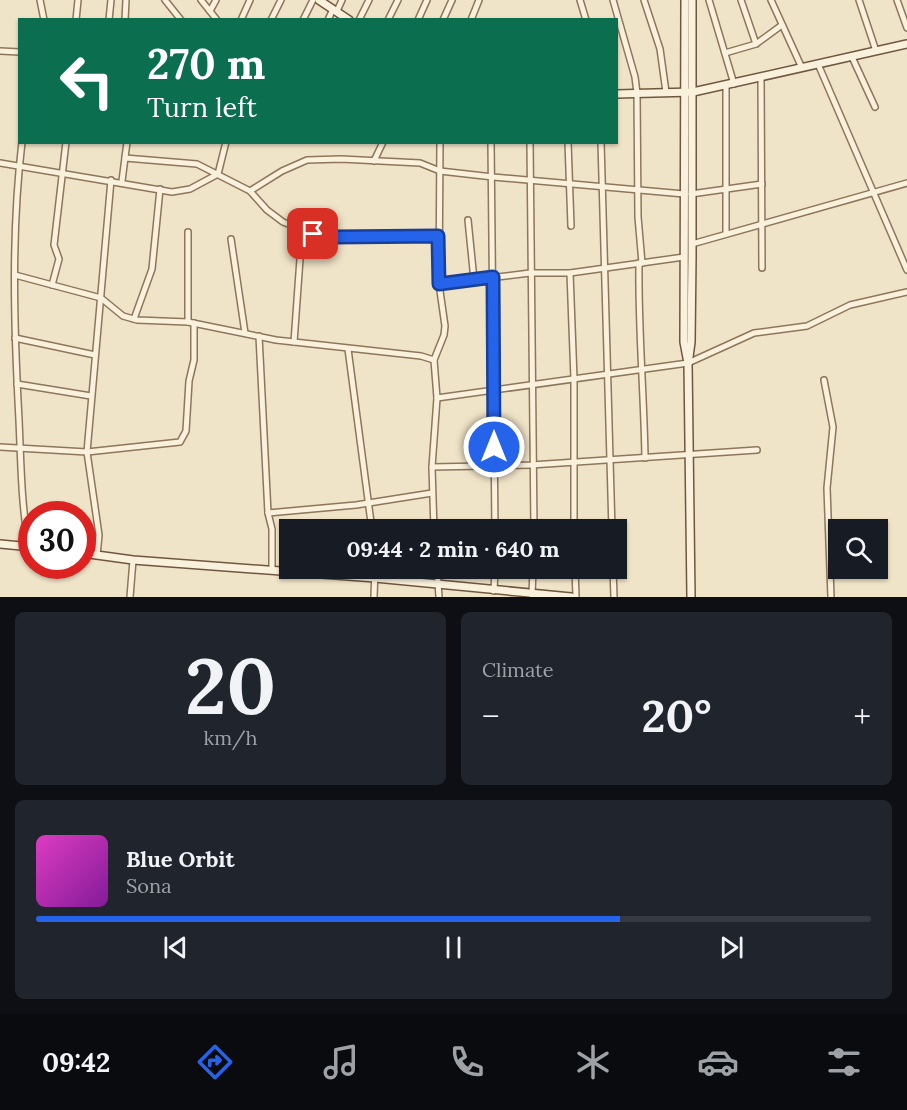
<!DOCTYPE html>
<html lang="en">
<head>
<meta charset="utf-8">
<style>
  :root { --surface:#171b24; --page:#20242c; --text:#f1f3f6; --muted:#9ea1a6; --line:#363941; --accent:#2563eb }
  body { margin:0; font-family:Lora,serif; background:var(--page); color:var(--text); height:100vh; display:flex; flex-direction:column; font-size:22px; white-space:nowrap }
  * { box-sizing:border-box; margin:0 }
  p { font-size:20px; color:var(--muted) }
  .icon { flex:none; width:33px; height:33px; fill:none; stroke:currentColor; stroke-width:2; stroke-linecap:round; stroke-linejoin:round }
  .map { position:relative; height:597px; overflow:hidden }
  .details { display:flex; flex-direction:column; gap:15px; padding:15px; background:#0d0f14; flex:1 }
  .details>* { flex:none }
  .top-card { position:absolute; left:18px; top:18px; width:600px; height:126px; border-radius:0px; box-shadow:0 2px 4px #0004; background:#0b6e4f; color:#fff; overflow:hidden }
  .fabs { position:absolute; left:828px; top:519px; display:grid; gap:12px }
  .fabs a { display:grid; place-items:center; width:60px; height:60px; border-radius:0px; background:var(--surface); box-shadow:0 2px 4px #0004; font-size:30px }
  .speed { position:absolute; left:18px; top:501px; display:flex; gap:12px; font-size:30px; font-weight:700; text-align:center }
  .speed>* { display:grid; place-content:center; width:78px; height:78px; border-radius:50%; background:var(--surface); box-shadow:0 2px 4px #0004; line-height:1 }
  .speed .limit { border:9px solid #d22; background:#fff; color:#111 }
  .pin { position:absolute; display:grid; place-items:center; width:51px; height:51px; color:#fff; margin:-26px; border-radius:12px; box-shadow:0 3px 9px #0006 }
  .me { position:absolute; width:66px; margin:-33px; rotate:0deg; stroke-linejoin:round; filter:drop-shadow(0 0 4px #0008) }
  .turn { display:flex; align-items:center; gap:21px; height:126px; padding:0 30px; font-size:27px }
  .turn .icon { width:78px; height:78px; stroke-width:2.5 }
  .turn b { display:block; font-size:42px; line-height:51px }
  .big { font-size:45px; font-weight:700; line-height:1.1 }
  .details .widget { flex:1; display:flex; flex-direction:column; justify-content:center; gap:9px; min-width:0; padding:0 21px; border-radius:9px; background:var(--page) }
  .details .dial { align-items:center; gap:0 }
  .dial b { font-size:78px; line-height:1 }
  .song { display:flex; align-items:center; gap:18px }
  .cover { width:72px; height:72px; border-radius:9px; background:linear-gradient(135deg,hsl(310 70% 55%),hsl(290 70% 35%)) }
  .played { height:6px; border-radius:3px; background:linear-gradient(90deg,var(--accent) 70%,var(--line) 70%) }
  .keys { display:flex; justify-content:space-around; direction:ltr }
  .heat { display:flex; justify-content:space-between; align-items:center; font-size:33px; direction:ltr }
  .details .tiles { flex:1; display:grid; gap:15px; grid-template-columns:1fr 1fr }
  .widget:last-child { grid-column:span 2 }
  .trip { position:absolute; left:279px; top:519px; width:348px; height:60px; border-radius:0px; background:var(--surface); box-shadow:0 2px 4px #0004; font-weight:700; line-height:60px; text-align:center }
  .tabs { display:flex; height:96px; justify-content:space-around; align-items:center; background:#090b0e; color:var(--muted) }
  .tabs .icon { width:42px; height:42px }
  .tabs .current { color:var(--accent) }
  .tabs b { font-size:27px; color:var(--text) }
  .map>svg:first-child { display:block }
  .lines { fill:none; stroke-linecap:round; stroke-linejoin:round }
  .street-casing { stroke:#8d765c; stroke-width:8 }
  .secondary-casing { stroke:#6f573f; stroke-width:10 }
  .street { stroke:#faf1dc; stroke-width:5 }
  .secondary { stroke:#faf1dc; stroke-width:7 }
  .route-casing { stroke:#184099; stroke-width:15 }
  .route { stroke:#2563eb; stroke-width:10 }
</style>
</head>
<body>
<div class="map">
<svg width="907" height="597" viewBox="0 0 907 597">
  <rect width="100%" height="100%" fill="#f0e4c8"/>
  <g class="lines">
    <defs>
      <g id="street">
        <path d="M40 0 44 20"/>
        <path d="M165 0 181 20"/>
        <path d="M201 0 217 20"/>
        <path d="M580 0 586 20"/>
        <path d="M613 0 635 77 637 93 638 217 642 263"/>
        <path d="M644 0 660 49 666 92"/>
        <path d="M709 0 734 84"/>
        <path d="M741 0 756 44"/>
        <path d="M771 0 802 68"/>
        <path d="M859 0 876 51"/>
        <path d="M897 0 907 28"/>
        <path d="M210 11 216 0"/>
        <path d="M337 11 342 0"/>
        <path d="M76 20 78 0"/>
        <path d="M109 20 111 0"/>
        <path d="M125 20 126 0"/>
        <path d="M241 20 250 0"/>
        <path d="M271 20 281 0"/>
        <path d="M303 20 313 0"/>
        <path d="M328 20 333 9"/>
        <path d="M359 20 369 0"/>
        <path d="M388 20 398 0"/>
        <path d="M418 20 427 0"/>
        <path d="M443 20 452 0"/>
        <path d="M471 20 479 0"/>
        <path d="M0 51 20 52"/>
        <path d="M725 53 756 44 782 25"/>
        <path d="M852 57 875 107"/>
        <path d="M818 64 907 270"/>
        <path d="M761 77 762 268"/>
        <path d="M22 142C11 234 14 327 19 420 21 462 21 504 29 547"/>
        <path d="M491 142 495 530"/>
        <path d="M530 142 534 530"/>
        <path d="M568 142 571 226"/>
        <path d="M601 142 612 530"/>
        <path d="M125 158 197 164 250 191 267 210 283 222 313 234 333 237 438 236"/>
        <path d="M374 161 383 142"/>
        <path d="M0 163 172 192 190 189 218 174 226 142"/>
        <path d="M122 181 127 142"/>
        <path d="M250 191 282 171 307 160 341 159 420 163 440 171 493 177 684 194"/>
        <path d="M691 194 762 184"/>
        <path d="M468 220 474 280"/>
        <path d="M188 232V322"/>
        <path d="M726 234V85"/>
        <path d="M231 239 245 333"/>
        <path d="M692 244 907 183"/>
        <path d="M639 263C638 328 644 393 645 458"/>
        <path d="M570 273 574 379V530"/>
        <path d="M15 275 101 298 123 316 137 320 188 322 276 340 421 356 434 360"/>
        <path d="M439 284 530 273H570L684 257"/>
        <path d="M52 285 59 259 54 245 66 142"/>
        <path d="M134 319 152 269 160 189"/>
        <path d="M259 336 268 513 272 529V570"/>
        <path d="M15 338 95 355"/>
        <path d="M294 342 300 259 296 228"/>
        <path d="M348 349 372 530"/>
        <path d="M824 380 833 427 827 488 831 597"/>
        <path d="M17 384 91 396"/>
        <path d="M437 398 688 363 754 333 807 326 850 305 907 292"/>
        <path d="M0 447 87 452 180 442 186 431 189 381 194 360V323"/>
        <path d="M432 467 531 465 757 450"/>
        <path d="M268 513 356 505 432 493"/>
        <path d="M434 530 432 467 437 398 434 360 444 335 445 326 439 284 440 142"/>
        <path d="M97 555 99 535 87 452 111 180"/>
        <path d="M437 568 439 597"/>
        <path d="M575 568 576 597"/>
        <path d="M613 568 614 597"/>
        <path d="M494 591 495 568"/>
        <path d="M532 595 533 568"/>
        <path d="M130 597 133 560"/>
        <path d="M374 597 375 568"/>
      </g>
      <g id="secondary">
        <path d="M319 0 349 20"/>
        <path d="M685 0 684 342 688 363 691 597"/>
        <path d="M616 94 693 92 907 44"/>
        <path d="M689 357 691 342 692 257V0"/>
        <path d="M0 544 32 547"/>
        <path d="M82 553 133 560 375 578 571 597"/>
      </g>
    </defs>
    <!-- street casing -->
    <use href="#street" class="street-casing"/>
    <!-- secondary casing -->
    <use href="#secondary" class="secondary-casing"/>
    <!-- street -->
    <use href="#street" class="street"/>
    <!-- secondary -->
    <use href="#secondary" class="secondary"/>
  </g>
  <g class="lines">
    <defs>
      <path id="route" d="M313 234 333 237 438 236 439 284 493 277 494 447"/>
    </defs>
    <!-- route casing -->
    <use href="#route" class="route-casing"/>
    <!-- route -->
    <use href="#route" class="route"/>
  </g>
</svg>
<div class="fabs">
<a><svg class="icon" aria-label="search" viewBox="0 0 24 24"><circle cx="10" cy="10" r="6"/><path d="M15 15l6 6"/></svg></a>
</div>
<div class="speed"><div class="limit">30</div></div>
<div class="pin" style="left:313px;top:234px;background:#d93025"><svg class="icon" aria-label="arrive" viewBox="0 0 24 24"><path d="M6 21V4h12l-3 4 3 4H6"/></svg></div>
<svg class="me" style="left:494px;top:447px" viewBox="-20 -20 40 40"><circle r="17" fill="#2563eb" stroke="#fff" stroke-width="3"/><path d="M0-11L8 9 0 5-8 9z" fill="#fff"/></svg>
<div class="trip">09:44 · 2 min · 640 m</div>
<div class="top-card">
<div class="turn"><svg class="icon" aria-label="left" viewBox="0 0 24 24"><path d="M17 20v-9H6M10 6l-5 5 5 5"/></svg><div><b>270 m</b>Turn left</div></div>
</div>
</div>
<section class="details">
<div class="tiles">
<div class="widget dial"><b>20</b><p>km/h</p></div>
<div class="widget"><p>Climate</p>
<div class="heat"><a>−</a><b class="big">20°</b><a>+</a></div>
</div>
<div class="widget">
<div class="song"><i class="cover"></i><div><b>Blue Orbit</b><p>Sona</p></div></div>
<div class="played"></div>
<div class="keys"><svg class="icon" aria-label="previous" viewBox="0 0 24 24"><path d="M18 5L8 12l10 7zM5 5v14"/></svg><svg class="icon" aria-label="pause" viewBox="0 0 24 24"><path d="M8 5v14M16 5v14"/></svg><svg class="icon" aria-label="next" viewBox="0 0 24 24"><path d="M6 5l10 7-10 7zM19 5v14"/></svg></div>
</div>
</div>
</section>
<nav class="tabs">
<b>09:42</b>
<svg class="icon current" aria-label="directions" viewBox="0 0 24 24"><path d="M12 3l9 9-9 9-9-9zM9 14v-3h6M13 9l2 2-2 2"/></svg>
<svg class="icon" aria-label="music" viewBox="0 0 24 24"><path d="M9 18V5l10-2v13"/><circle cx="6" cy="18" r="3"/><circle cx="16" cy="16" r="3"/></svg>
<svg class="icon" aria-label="phone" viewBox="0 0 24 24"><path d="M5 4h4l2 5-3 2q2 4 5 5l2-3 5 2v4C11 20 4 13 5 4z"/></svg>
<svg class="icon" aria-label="climate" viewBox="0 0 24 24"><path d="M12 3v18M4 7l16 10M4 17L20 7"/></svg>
<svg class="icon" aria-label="car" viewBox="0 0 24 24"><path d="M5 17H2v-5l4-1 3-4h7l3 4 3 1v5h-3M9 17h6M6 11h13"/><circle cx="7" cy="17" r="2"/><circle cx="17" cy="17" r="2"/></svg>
<svg class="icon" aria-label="filters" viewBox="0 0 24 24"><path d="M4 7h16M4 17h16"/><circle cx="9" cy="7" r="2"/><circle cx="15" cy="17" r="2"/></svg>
</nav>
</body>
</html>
